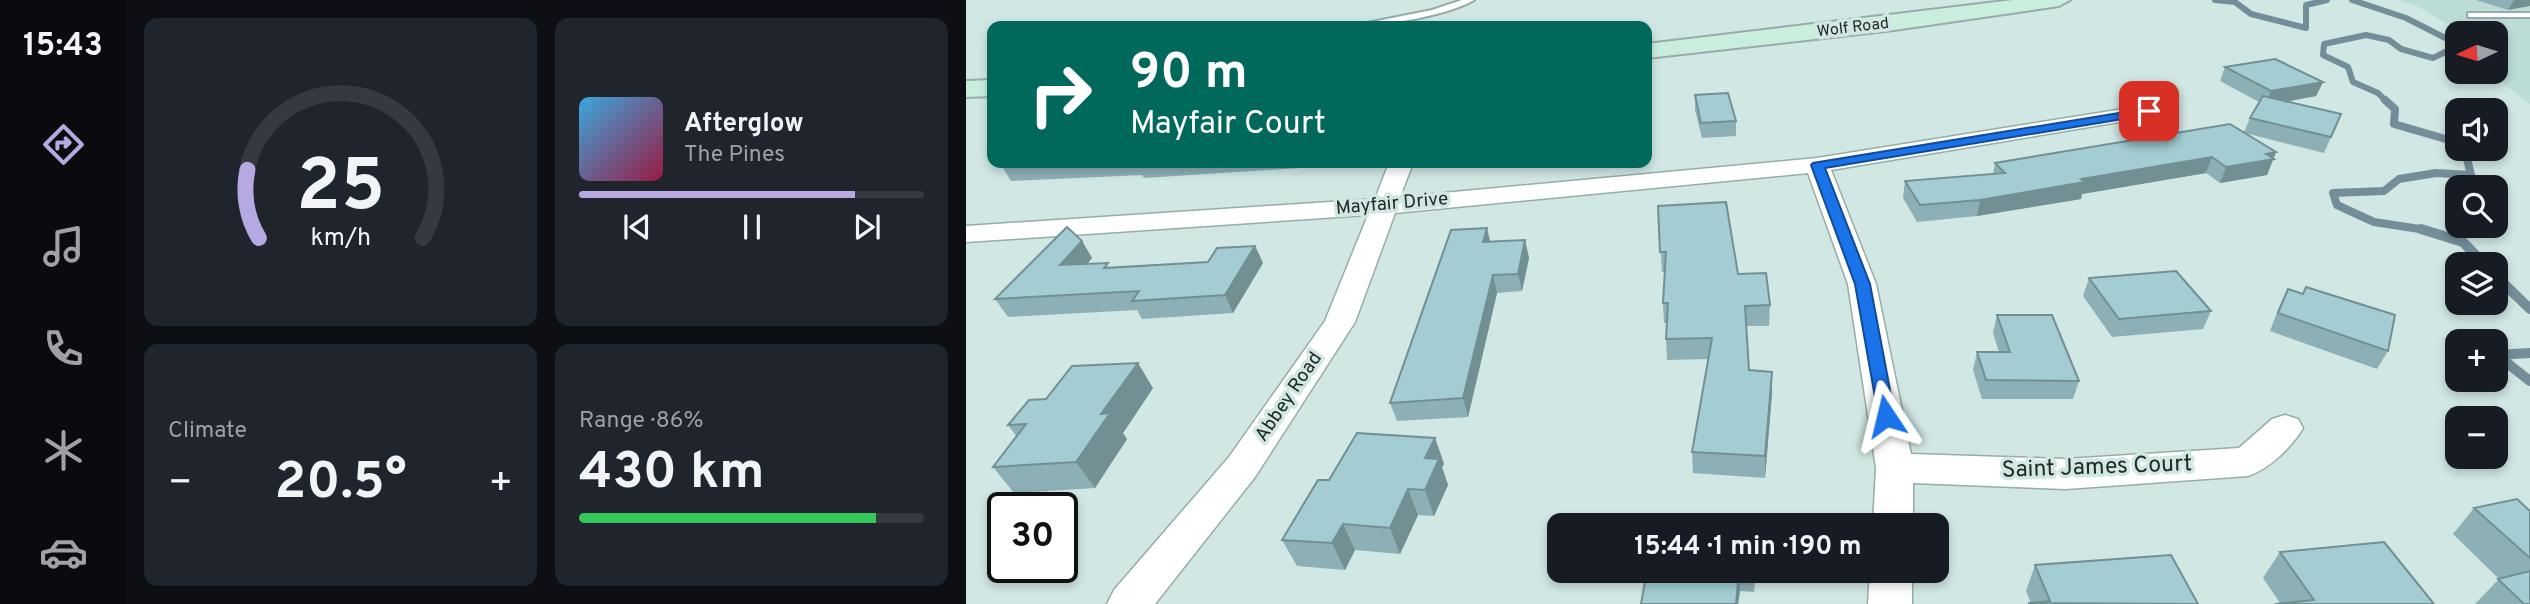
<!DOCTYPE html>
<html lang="en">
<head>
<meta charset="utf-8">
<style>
  :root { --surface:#171b24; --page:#20242c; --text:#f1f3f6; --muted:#9ea1a6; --line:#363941; --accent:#b6a8e0 }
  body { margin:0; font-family:Overpass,sans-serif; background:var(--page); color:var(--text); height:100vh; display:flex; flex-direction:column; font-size:26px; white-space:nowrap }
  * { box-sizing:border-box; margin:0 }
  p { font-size:23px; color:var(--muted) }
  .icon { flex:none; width:38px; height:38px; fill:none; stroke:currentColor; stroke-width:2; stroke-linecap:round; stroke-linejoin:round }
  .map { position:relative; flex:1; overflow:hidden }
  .drawer { display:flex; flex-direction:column; gap:18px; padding:18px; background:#0d0f14; width:840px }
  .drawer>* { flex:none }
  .banner { position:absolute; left:21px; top:21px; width:665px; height:147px; border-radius:14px; box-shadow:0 4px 10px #0003; background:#00695c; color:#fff; overflow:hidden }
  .needle { width:46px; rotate:266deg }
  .fabs { position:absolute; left:1479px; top:21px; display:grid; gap:14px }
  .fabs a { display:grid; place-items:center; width:63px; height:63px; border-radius:14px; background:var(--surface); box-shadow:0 4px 10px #0003; font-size:35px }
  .speed { position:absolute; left:21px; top:492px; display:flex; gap:14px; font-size:35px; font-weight:700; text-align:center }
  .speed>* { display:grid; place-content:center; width:91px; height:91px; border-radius:50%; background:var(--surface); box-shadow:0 4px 10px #0003; line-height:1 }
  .speed .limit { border:4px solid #111; border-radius:10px; background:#fff; color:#111 }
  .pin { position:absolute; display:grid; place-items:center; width:60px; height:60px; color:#fff; margin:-30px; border-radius:14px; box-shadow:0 4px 10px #0006 }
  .me { position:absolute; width:77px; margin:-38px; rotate:350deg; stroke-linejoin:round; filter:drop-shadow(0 0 5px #0008) }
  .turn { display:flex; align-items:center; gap:24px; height:147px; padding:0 28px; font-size:32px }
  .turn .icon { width:91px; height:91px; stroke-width:2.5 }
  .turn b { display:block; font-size:49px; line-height:60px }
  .big { font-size:52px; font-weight:700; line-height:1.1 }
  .drawer .card { flex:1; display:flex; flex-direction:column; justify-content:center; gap:10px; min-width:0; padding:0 24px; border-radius:14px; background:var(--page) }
  .drawer .dial { align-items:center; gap:0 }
  .dial svg { height:182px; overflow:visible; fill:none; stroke:var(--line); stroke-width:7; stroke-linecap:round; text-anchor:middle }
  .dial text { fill:var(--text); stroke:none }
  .song { display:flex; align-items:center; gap:21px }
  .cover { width:84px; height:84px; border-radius:10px; background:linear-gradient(135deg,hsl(200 70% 55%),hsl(340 70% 35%)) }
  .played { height:7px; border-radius:4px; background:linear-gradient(90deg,var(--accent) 80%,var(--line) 80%) }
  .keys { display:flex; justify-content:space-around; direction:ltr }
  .heat { display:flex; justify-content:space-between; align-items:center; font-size:38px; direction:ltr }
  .charge { height:10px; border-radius:5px; background:linear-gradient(90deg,#34c759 86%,var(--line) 0) }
  .drawer .tiles { flex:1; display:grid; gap:18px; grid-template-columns:repeat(2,1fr) }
  .trip { position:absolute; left:581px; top:513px; width:402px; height:70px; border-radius:14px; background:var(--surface); box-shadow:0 4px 10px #0003; font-weight:700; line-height:70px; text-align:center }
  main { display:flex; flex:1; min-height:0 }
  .tab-bar { display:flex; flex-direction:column; width:126px; justify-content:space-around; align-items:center; background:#090b0e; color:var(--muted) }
  .tab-bar .icon { width:49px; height:49px }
  .tab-bar .on { color:var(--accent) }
  .tab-bar b { font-size:32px; color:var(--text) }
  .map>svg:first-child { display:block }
  .built { fill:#bcdcd6 }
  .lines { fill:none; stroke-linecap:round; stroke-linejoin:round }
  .stream-far2 { stroke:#748e99; stroke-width:6 }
  .stream-far1 { stroke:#748e99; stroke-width:8 }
  .stream { stroke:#748e99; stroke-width:10 }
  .service-casing { stroke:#97aca8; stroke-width:4 }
  .minor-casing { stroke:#97aca8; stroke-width:3 }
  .secondary-casing { stroke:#97aca8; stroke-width:4 }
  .service { fill:#fff; fill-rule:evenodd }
  .minor { fill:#fff; fill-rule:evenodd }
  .secondary { fill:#caeede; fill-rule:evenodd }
  .wall { fill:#8cb0b5 }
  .shaded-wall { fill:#729093 }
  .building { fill:#a3cdd2; stroke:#729093; stroke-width:2 }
  .route { fill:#1a73e8; stroke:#114b97; stroke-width:2 }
  .labels { text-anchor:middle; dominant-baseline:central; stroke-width:7; stroke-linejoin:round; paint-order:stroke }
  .far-street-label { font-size:16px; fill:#212928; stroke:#d0e7e3 }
  .street-label { font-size:19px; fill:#212928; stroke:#d0e7e3 }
  .near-street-label { font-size:23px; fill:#212928; stroke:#d0e7e3 }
</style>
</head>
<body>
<main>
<nav class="tab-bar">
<b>15:43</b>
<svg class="icon on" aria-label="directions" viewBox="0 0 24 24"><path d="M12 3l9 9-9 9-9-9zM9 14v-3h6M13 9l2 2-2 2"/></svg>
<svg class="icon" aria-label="music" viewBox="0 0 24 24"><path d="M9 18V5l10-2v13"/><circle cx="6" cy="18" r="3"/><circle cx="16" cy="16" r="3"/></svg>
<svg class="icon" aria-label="phone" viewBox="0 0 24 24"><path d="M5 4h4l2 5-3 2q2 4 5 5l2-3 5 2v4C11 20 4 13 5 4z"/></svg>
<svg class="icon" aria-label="climate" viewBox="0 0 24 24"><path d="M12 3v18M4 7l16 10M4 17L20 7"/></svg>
<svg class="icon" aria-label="car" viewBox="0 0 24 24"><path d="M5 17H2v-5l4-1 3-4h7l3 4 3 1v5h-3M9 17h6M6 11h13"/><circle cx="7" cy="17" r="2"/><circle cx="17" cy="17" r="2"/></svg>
</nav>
<section class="drawer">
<div class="tiles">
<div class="card dial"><svg viewBox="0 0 100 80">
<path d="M14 69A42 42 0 1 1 86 69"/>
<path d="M14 69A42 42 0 0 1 9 39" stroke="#b6a8e0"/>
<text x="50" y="56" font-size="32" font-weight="700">25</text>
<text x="50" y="72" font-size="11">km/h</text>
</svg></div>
<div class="card">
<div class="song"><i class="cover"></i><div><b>Afterglow</b><p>The Pines</p></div></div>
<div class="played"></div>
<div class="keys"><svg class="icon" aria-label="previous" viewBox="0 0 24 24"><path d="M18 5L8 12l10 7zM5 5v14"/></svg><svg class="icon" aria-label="pause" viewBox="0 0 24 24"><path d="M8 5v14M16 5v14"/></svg><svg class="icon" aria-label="next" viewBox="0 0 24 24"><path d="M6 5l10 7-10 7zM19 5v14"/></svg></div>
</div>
<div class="card"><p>Climate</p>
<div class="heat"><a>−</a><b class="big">20.5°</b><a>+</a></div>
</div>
<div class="card"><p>Range · 86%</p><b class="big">430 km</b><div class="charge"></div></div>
</div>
</section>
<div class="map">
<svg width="1564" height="604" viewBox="0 0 1564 604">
  <rect width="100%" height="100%" fill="#d0e7e3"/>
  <!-- built -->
  <path class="built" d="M1433 0H1564V104L1535 81 1530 69V33H1497L1451 6Z"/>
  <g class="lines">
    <!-- stream-far2 -->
    <g class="stream-far2">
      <path d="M1249 0 1269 2 1285 14 1340 28V5L1361 0"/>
      <path d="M1386 0 1440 18 1491 44"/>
      <path d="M1421 102 1412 93 1387 82 1382 67 1357 55 1358 44 1400 35 1423 40 1435 49 1467 58 1491 46"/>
    </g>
    <!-- stream-far1 -->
    <g class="stream-far1">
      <path d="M1419 100 1429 109 1428 124 1483 140 1491 148"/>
      <path d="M1460 230 1408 222 1371 205 1367 193 1418 191 1433 179 1470 173 1505 175 1501 159 1492 149"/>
    </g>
    <!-- stream -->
    <g class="stream">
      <path d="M1455 229 1497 242 1518 264"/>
      <path d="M1530 276 1564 309"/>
      <path d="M1564 353 1531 355 1564 381"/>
    </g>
    <defs>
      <g id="service">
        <path d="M496 0H508C483 15 415 27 386 26L466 10Z"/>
        <path d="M1505 13H1564V17H1502V13Z"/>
      </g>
      <g id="minor">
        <path d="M1193 89 1203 95 1190 115 1183 117 865 170 910 284 945 454 1100 459 1273 448 1306 419 1319 415 1332 419 1337 428C1326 447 1303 469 1282 476L1100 489 947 483V525H907L910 468 882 284 842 173 429 213 389 322 289 477 189 604H141L148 590 263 457 359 321 402 215 0 242V226L409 199 423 163H447L434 197 851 158 1176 106 1186 91Z"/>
        <path d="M904 570H946V604H902Z"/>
      </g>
      <g id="secondary">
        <path d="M1047 0H1104L1093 6 928 30 681 58V44Z"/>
        <path d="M26 80V96L0 97V81Z"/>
      </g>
    </defs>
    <!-- service casing -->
    <use href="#service" class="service-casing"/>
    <!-- minor casing -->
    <use href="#minor" class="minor-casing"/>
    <!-- secondary casing -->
    <use href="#secondary" class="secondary-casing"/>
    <!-- service -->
    <use href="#service" class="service"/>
    <!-- minor -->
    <use href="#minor" class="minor"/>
    <!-- secondary -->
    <use href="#secondary" class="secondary"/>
  </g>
  <!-- wall -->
  <g class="wall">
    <path d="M1510 0H1564L1542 10Z"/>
    <path d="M1259 67 1357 82 1350 96 1320 102 1365 137 1358 153 1279 133 1310 152 1301 175 1254 183 1240 173 1116 194 1115 199 1011 216 951 222 937 198 939 181 1027 174 1029 163 1278 132 1284 118 1293 102 1254 81Z"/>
    <path d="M729 95 770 121V136L736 138 729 110Z"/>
    <path d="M34 163H337L334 168 178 178 176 175 45 181Z"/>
    <path d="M692 206 772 274 804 305 803 326H780L783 370 806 393 799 478 727 473 726 452 743 359 701 360 700 339 701 323H698L697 303 699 272H696Z"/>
    <path d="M559 240 563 258 556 291 531 293 502 417 431 421 424 403 524 242Z"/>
    <path d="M116 241 126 258 121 264 145 267 242 262 289 246 297 263 267 313 176 319 171 310 42 317 29 299Z"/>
    <path d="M1123 278 1245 311 1237 329 1146 337 1117 296Z"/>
    <path d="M1340 287 1422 351 1411 369 1304 331 1313 307 1322 289 1337 294Z"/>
    <path d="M1031 315 1113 381 1107 399H1016L1007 370 1011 352H1033L1027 333Z"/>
    <path d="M187 388 157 433 161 439 129 488 48 493 27 467 51 437 42 425Z"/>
    <path d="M469 438 478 464 476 467 482 485 468 516 452 515 434 554 389 550 379 570 331 566 316 540 363 480Z"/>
    <path d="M1508 508 1564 511V604H1509L1533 579 1487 534Z"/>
    <path d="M1314 552 1468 604 1314 603 1297 578Z"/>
    <path d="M1069 565 1232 604 1065 603 1060 591Z"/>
    <path d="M681 570H789L788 592 774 591 772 604H675Z"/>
  </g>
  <!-- shaded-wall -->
  <g class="shaded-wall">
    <path d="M1548 0H1564V6L1542 10Z"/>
    <path d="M1357 82 1350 96 1299 105 1305 91Z"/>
    <path d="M1310 152 1301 175 1254 183 1260 167 1300 154Z"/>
    <path d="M1246 157 1240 173 1116 194 1115 199 1011 216 1014 200 1115 179Z"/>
    <path d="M332 163H337L334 168Z"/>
    <path d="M521 228 525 245 517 242Z"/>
    <path d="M559 240 563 258 556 291 552 274Z"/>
    <path d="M116 241 126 258 105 283 94 265Z"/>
    <path d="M289 246 297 263 267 313 259 295Z"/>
    <path d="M527 275 531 293 502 417 497 398Z"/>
    <path d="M172 363 187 388 157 433 161 439 129 488 110 462 135 414Z"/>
    <path d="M806 372V393L799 478V456Z"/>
    <path d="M469 438 478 464 476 467 482 485 468 516 459 490V458Z"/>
    <path d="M442 489 452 515 434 554 424 528Z"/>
    <path d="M377 524 389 550 379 570 366 543Z"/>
    <path d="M773 570 774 591 772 604H770Z"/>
    <path d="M788 570H789L788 592Z"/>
  </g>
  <!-- building -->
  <g class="building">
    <path d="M1309 59 1357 82 1305 91 1259 67Z"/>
    <path d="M762 93 770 121 735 123 729 95Z"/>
    <path d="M1297 96 1375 114 1365 137 1284 118Z"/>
    <path d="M1264 124 1310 152 1300 154 1308 159 1260 167 1246 157 1115 179 1119 182 1014 200 954 205 939 181 1039 173 1029 163Z"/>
    <path d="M760 202 772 274 800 273 804 305 779 306 783 370 806 372 799 456 726 452 746 338 700 339 702 303H697L700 252H694L692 206Z"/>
    <path d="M101 227 116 241 94 265 142 263 138 268 242 262 251 248 289 246 259 295 166 301 173 291 29 299Z"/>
    <path d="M521 228 517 242 559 240 552 274 527 275 497 398 424 403 485 230Z"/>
    <path d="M1210 271 1245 311 1153 319 1123 278Z"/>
    <path d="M1340 287 1429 315 1422 351 1312 313 1322 289 1337 294Z"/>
    <path d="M1031 315H1086L1113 381 1020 380 1011 352H1044Z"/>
    <path d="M172 363 135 414 144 413 110 462 27 467 60 424 42 425 63 400 80 399 106 366Z"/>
    <path d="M391 433 469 438 459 458 473 459 459 490 442 489 424 528 377 524 366 543 316 540 352 480H363Z"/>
    <path d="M1551 499 1564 511V558L1508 508Z"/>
    <path d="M691 519 782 525H690Z"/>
    <path d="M1418 542 1468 604H1309L1348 600 1314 552Z"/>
    <path d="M1205 555 1232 604 1062 603 1084 601 1069 565Z"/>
    <path d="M681 570H773L770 604H675Z"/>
    <path d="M1564 571V604H1558L1532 579Z"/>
  </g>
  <!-- route -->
  <path class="route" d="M1183 108 1189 111 1187 114 859 168 904 284 929 416 920 422 913 420 889 284 845 165 847 163Z"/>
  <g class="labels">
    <!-- far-street labels -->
    <g class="far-street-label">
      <text transform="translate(887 28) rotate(-7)">Wolf Road</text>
    </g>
    <!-- street labels -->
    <g class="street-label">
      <text transform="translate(426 204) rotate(-5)">Mayfair Drive</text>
      <text transform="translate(323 397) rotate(-56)">Abbey Road</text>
    </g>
    <!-- near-street labels -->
    <g class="near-street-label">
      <text transform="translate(1131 468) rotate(-2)">Saint James Court</text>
    </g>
  </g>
</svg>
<div class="fabs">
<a><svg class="needle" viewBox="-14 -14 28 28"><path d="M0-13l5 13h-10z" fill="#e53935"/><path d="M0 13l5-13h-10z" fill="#9ea1a6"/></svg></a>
<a><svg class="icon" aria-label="sound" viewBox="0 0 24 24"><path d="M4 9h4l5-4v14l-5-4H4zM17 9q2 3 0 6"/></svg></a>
<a><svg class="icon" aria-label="search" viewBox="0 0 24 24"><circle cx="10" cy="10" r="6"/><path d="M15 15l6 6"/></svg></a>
<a><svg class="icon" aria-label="layers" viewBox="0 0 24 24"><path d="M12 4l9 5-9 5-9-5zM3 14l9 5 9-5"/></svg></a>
<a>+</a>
<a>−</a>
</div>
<div class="speed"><div class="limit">30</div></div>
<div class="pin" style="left:1183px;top:111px;background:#d93025"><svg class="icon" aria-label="arrive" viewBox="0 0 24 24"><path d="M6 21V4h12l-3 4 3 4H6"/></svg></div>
<svg class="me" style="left:920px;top:416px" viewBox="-20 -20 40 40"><path d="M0-17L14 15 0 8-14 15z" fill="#1a73e8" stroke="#fff" stroke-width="4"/></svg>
<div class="trip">15:44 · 1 min · 190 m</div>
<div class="banner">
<div class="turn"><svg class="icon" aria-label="right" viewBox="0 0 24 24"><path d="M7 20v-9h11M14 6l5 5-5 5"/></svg><div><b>90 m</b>Mayfair Court</div></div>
</div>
</div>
</main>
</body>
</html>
